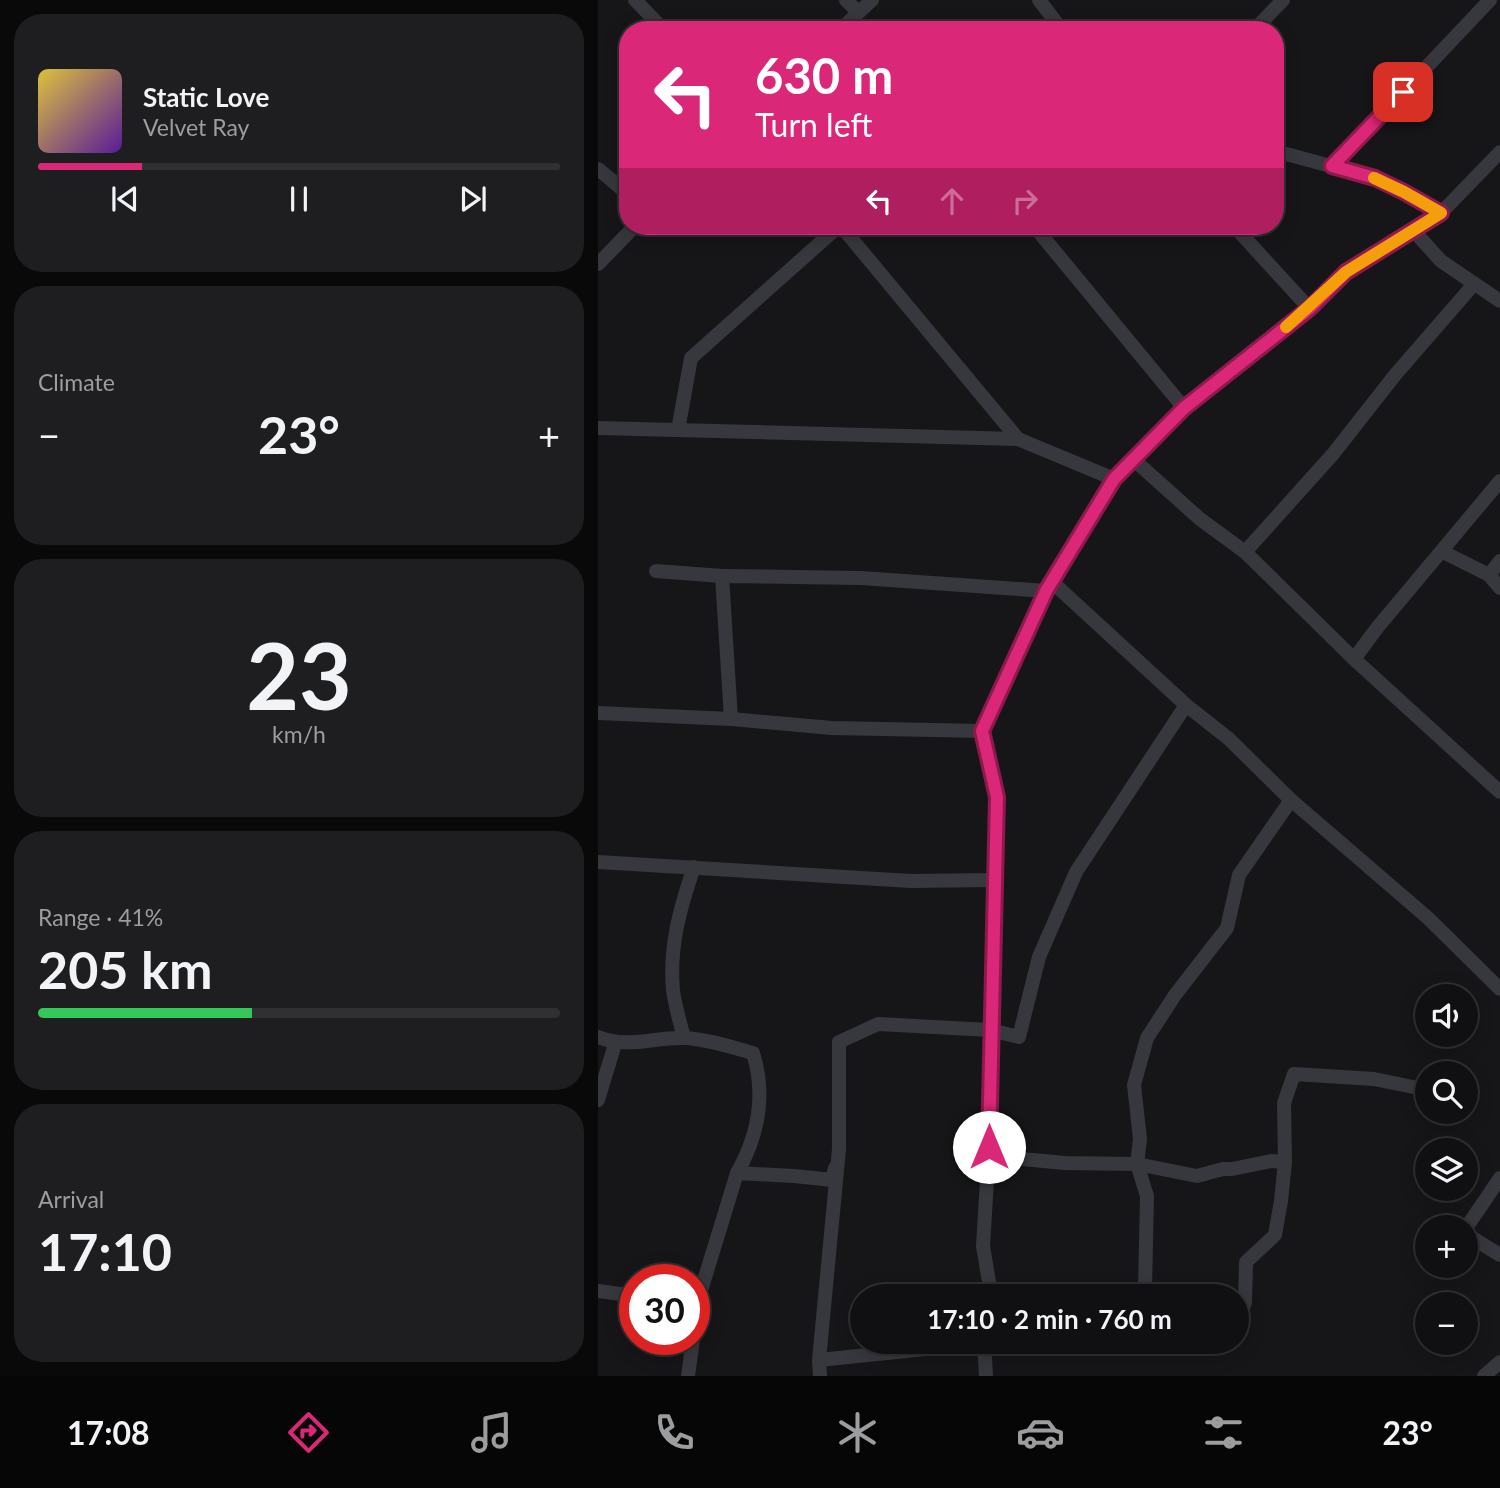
<!DOCTYPE html>
<html lang="en">
<head>
<meta charset="utf-8">
<style>
  :root { --surface:#101012; --page:#1e1e20; --text:#f1f3f6; --muted:#9c9d9f; --line:#303032; --accent:#db2777 }
  body { margin:0; font-family:Lato,sans-serif; background:var(--page); color:var(--text); height:100vh; display:flex; flex-direction:column; font-size:26px; white-space:nowrap }
  * { box-sizing:border-box; margin:0 }
  p { font-size:23px; color:var(--muted) }
  .icon { flex:none; width:38px; height:38px; fill:none; stroke:currentColor; stroke-width:2; stroke-linecap:round; stroke-linejoin:round }
  .map { position:relative; flex:1; overflow:hidden }
  .drawer { display:flex; flex-direction:column; gap:14px; padding:14px; background:#09090a; width:598px }
  .drawer>* { flex:none }
  .top-card { position:absolute; left:21px; top:21px; width:665px; height:214px; border-radius:28px; box-shadow:0 4px 18px #0003,0 0 0 2px var(--line); background:#db2777; color:#fff; overflow:hidden }
  .tools { position:absolute; left:817px; top:984px; display:grid; gap:14px }
  .tools a { display:grid; place-items:center; width:63px; height:63px; border-radius:50%; background:var(--surface); box-shadow:0 4px 18px #0003,0 0 0 2px var(--line); font-size:35px }
  .speed { position:absolute; left:21px; top:1264px; display:flex; gap:14px; font-size:35px; font-weight:700; text-align:center }
  .speed>* { display:grid; place-content:center; width:91px; height:91px; border-radius:50%; background:var(--surface); box-shadow:0 4px 18px #0003,0 0 0 2px var(--line); line-height:1 }
  .speed .limit { border:10px solid #d22; background:#fff; color:#111 }
  .pin { position:absolute; display:grid; place-items:center; width:60px; height:60px; color:#fff; margin:-30px; border-radius:14px; box-shadow:0 4px 10px #0006 }
  .me { position:absolute; width:77px; margin:-38px; rotate:0deg; stroke-linejoin:round; filter:drop-shadow(0 0 5px #0008) }
  .turn { display:flex; align-items:center; gap:24px; height:147px; padding:0 21px; font-size:32px }
  .turn .icon { width:91px; height:91px; stroke-width:2.5 }
  .turn b { display:block; font-size:49px; line-height:60px }
  .lanes { display:flex; align-items:center; height:66px; padding:0 21px; background:#0003; justify-content:center; gap:35px; direction:ltr }
  .lanes .off { opacity:.35 }
  .big { font-size:52px; font-weight:700; line-height:1.1 }
  .drawer .widget { flex:1; display:flex; flex-direction:column; justify-content:center; gap:10px; min-width:0; padding:0 24px; border-radius:28px; background:var(--page) }
  .drawer .dial { align-items:center; gap:0 }
  .dial b { font-size:91px; line-height:1 }
  .song { display:flex; align-items:center; gap:21px }
  .cover { width:84px; height:84px; border-radius:10px; background:linear-gradient(135deg,hsl(50 70% 55%),hsl(270 70% 35%)) }
  .played { height:7px; border-radius:4px; background:linear-gradient(90deg,var(--accent) 20%,var(--line) 20%) }
  .keys { display:flex; justify-content:space-around; direction:ltr }
  .heat { display:flex; justify-content:space-between; align-items:center; font-size:38px; direction:ltr }
  .charge { height:10px; border-radius:5px; background:linear-gradient(90deg,#34c759 41%,var(--line) 0) }
  .trip { position:absolute; left:252px; top:1284px; width:399px; height:70px; border-radius:35px; background:var(--surface); box-shadow:0 4px 18px #0003,0 0 0 2px var(--line); font-weight:700; line-height:70px; text-align:center }
  .menu { display:flex; height:112px; justify-content:space-around; align-items:center; background:#060607; color:var(--muted) }
  .menu .icon { width:49px; height:49px }
  .menu .selected { color:var(--accent) }
  .menu b { font-size:32px; color:var(--text) }
  main { display:flex; flex:1; min-height:0 }
  .map>svg:first-child { display:block }
  .lines { fill:none; stroke-linecap:round; stroke-linejoin:round }
  .minor { stroke:#37383d; stroke-width:14 }
  .route-casing { stroke:#8e194d; stroke-width:18 }
  .route { stroke:#db2777; stroke-width:12 }
  .slow { stroke:#f59e0b; stroke-width:12 }
</style>
</head>
<body>
<main>
<section class="drawer">
<div class="widget">
<div class="song"><i class="cover"></i><div><b>Static Love</b><p>Velvet Ray</p></div></div>
<div class="played"></div>
<div class="keys"><svg class="icon" aria-label="previous" viewBox="0 0 24 24"><path d="M18 5L8 12l10 7zM5 5v14"/></svg><svg class="icon" aria-label="pause" viewBox="0 0 24 24"><path d="M8 5v14M16 5v14"/></svg><svg class="icon" aria-label="next" viewBox="0 0 24 24"><path d="M6 5l10 7-10 7zM19 5v14"/></svg></div>
</div>
<div class="widget"><p>Climate</p>
<div class="heat"><a>−</a><b class="big">23°</b><a>+</a></div>
</div>
<div class="widget dial"><b>23</b><p>km/h</p></div>
<div class="widget"><p>Range · 41%</p><b class="big">205 km</b><div class="charge"></div></div>
<div class="widget"><p>Arrival</p><b class="big">17:10</b></div>
</section>
<div class="map">
<svg width="902" height="1376" viewBox="0 0 902 1376">
  <rect width="100%" height="100%" fill="#161618"/>
  <g class="lines">
    <!-- minor -->
    <g class="minor">
      <path d="M37 0 66 30"/>
      <path d="M248 0 260 12"/>
      <path d="M441 0 464 30"/>
      <path d="M242 30 274 0"/>
      <path d="M656 30 685 0"/>
      <path d="M677 151 777 178 843 213"/>
      <path d="M735 166 892 0"/>
      <path d="M0 169 30 194"/>
      <path d="M243 226 420 439"/>
      <path d="M436 226 586 408"/>
      <path d="M636 226 711 308"/>
      <path d="M815 230 843 261 902 301"/>
      <path d="M0 264 37 226"/>
      <path d="M0 428 420 439 516 479"/>
      <path d="M80 430 93 358 241 226"/>
      <path d="M535 459 602 519 647 552 756 659 902 792"/>
      <path d="M647 552 735 454 797 375 876 284"/>
      <path d="M845 552 891 575 902 588"/>
      <path d="M58 571 124 576"/>
      <path d="M891 575 902 561"/>
      <path d="M453 581 588 705 631 739 693 800 830 918 902 989"/>
      <path d="M756 659 779 628 902 481"/>
      <path d="M0 713 133 719 234 728 385 731"/>
      <path d="M133 719 124 576 263 578 448 591"/>
      <path d="M0 862 313 881 397 880"/>
      <path d="M0 1037C31 1049 55 1037 86 1038 109 1039 133 1047 155 1053 168 1095 160 1136 139 1173"/>
      <path d="M86 1038C82 1022 77 1006 75 990 71 947 82 908 96 867"/>
      <path d="M0 1100 17 1044"/>
      <path d="M391 1147 404 1155 424 1159 467 1163 539 1164 599 1176 625 1169H634L673 1161 687 1162 686 1103 696 1074 776 1079 830 1090"/>
      <path d="M868 1228 902 1178"/>
      <path d="M868 1234 902 1255"/>
      <path d="M0 1291 37 1296"/>
      <path d="M390 1297 391 1282 385 1246 391 1147 399 797 385 731 453 581 516 479 586 408 711 308 748 272 843 213 902 152"/>
      <path d="M552 1297 547 1290 549 1196 539 1164 542 1139 536 1085 549 1038 577 995 629 928 641 875 693 800"/>
      <path d="M639 1328 647 1302 648 1262 677 1235 683 1201 687 1162"/>
      <path d="M96 1331 101 1297 139 1173 196 1176 234 1180 237 1168"/>
      <path d="M386 1342 388 1376"/>
      <path d="M386 1343 221 1360 241 1149V1042L280 1024 392 1030 421 1037 441 957 478 872 588 705"/>
      <path d="M221 1360 222 1376"/>
      <path d="M90 1376 95 1339"/>
      <path d="M886 1376 902 1362"/>
    </g>
  </g>
  <g class="lines">
    <defs>
      <path id="route" d="M391 1147 399 797 384 731 448 591 516 479 586 408 712 308 748 272 843 213 806 192 777 178 734 166 805 92"/>
    </defs>
    <!-- route casing -->
    <use href="#route" class="route-casing"/>
    <!-- route -->
    <use href="#route" class="route"/>
    <!-- slow -->
    <path class="slow" d="M688 327 748 272 843 213 806 192 776 178"/>
  </g>
</svg>
<div class="tools">
<a><svg class="icon" aria-label="sound" viewBox="0 0 24 24"><path d="M4 9h4l5-4v14l-5-4H4zM17 9q2 3 0 6"/></svg></a>
<a><svg class="icon" aria-label="search" viewBox="0 0 24 24"><circle cx="10" cy="10" r="6"/><path d="M15 15l6 6"/></svg></a>
<a><svg class="icon" aria-label="layers" viewBox="0 0 24 24"><path d="M12 4l9 5-9 5-9-5zM3 14l9 5 9-5"/></svg></a>
<a>+</a>
<a>−</a>
</div>
<div class="speed"><div class="limit">30</div></div>
<div class="pin" style="left:805px;top:92px;background:#d93025"><svg class="icon" aria-label="arrive" viewBox="0 0 24 24"><path d="M6 21V4h12l-3 4 3 4H6"/></svg></div>
<svg class="me" style="left:391px;top:1147px" viewBox="-20 -20 40 40"><circle r="19" fill="#fff"/><path d="M0-13L10 11 0 6-10 11z" fill="#db2777"/></svg>
<div class="trip">17:10 · 2 min · 760 m</div>
<div class="top-card">
<div class="turn"><svg class="icon" aria-label="left" viewBox="0 0 24 24"><path d="M17 20v-9H6M10 6l-5 5 5 5"/></svg><div><b>630 m</b>Turn left</div></div>
<div class="lanes"><svg class="icon" aria-label="left" viewBox="0 0 24 24"><path d="M17 20v-9H6M10 6l-5 5 5 5"/></svg><svg class="icon off" aria-label="ahead" viewBox="0 0 24 24"><path d="M12 20V5M6 11l6-6 6 6"/></svg><svg class="icon off" aria-label="right" viewBox="0 0 24 24"><path d="M7 20v-9h11M14 6l5 5-5 5"/></svg></div>
</div>
</div>
</main>
<nav class="menu">
<b>17:08</b>
<svg class="icon selected" aria-label="directions" viewBox="0 0 24 24"><path d="M12 3l9 9-9 9-9-9zM9 14v-3h6M13 9l2 2-2 2"/></svg>
<svg class="icon" aria-label="music" viewBox="0 0 24 24"><path d="M9 18V5l10-2v13"/><circle cx="6" cy="18" r="3"/><circle cx="16" cy="16" r="3"/></svg>
<svg class="icon" aria-label="phone" viewBox="0 0 24 24"><path d="M5 4h4l2 5-3 2q2 4 5 5l2-3 5 2v4C11 20 4 13 5 4z"/></svg>
<svg class="icon" aria-label="climate" viewBox="0 0 24 24"><path d="M12 3v18M4 7l16 10M4 17L20 7"/></svg>
<svg class="icon" aria-label="car" viewBox="0 0 24 24"><path d="M5 17H2v-5l4-1 3-4h7l3 4 3 1v5h-3M9 17h6M6 11h13"/><circle cx="7" cy="17" r="2"/><circle cx="17" cy="17" r="2"/></svg>
<svg class="icon" aria-label="filters" viewBox="0 0 24 24"><path d="M4 7h16M4 17h16"/><circle cx="9" cy="7" r="2"/><circle cx="15" cy="17" r="2"/></svg>
<b>23°</b>
</nav>
</body>
</html>
